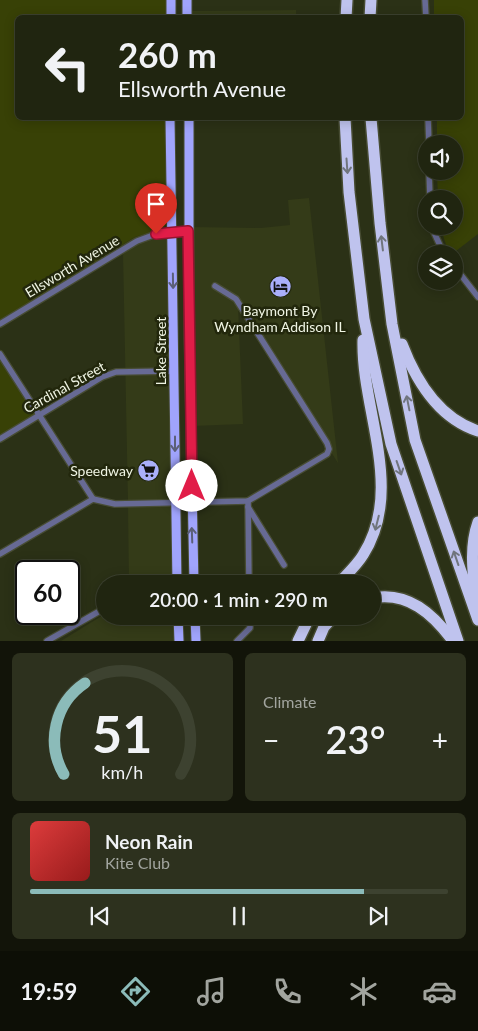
<!DOCTYPE html>
<html lang="en">
<head>
<meta charset="utf-8">
<style>
  :root { --surface:#202510; --page:#2d311e; --text:#f1f3f6; --muted:#a2a59f; --line:#3d4230; --accent:#8bbbb9 }
  body { margin:0; font-family:Lato,sans-serif; background:var(--page); color:var(--text); height:100vh; display:flex; flex-direction:column; font-size:19px; white-space:nowrap }
  * { box-sizing:border-box; margin:0 }
  p { font-size:16px; color:var(--muted) }
  .icon { flex:none; width:28px; height:28px; fill:none; stroke:currentColor; stroke-width:2; stroke-linecap:round; stroke-linejoin:round }
  .map { position:relative; height:641px; overflow:hidden }
  .panel { display:flex; flex-direction:column; gap:12px; padding:12px; background:#121409; flex:1 }
  .panel>* { flex:none }
  .hud { position:absolute; left:15px; top:15px; width:449px; height:105px; border-radius:8px; box-shadow:0 2px 12px #0003,0 0 0 1px var(--line); background:#202510; color:var(--text); overflow:hidden }
  .controls { position:absolute; left:418px; top:135px; display:grid; gap:10px }
  .controls a { display:grid; place-items:center; width:45px; height:45px; border-radius:50%; background:var(--surface); box-shadow:0 2px 12px #0003,0 0 0 1px var(--line); font-size:25px }
  .speed { position:absolute; left:15px; top:560px; display:flex; gap:10px; font-size:25px; font-weight:700; text-align:center }
  .speed>* { display:grid; place-content:center; width:65px; height:65px; border-radius:50%; background:var(--surface); box-shadow:0 2px 12px #0003,0 0 0 1px var(--line); line-height:1 }
  .speed .limit { border:2px solid #111; border-radius:8px; background:#fff; color:#111 }
  .pin { position:absolute; display:grid; place-items:center; width:42px; height:42px; color:#fff; margin:-51px -21px; border-radius:50% 50% 50% 0; rotate:-45deg; box-shadow:0 0 5px #0007 }
  .pin .icon { rotate:45deg }
  .me { position:absolute; width:55px; margin:-28px; rotate:0deg; stroke-linejoin:round; filter:drop-shadow(0 0 4px #0008) }
  .turn { display:flex; align-items:center; gap:18px; height:105px; padding:0 20px; font-size:22px }
  .turn .icon { width:65px; height:65px; stroke-width:2.5 }
  .turn b { display:block; font-size:35px; line-height:42px }
  .big { font-size:38px; font-weight:600; line-height:1.1 }
  .panel .widget { flex:1; display:flex; flex-direction:column; justify-content:center; gap:8px; min-width:0; padding:0 18px; border-radius:8px; background:var(--page) }
  .panel .dial { align-items:center; gap:0 }
  .dial svg { height:130px; overflow:visible; fill:none; stroke:var(--line); stroke-width:7; stroke-linecap:round; text-anchor:middle }
  .dial text { fill:var(--text); stroke:none }
  .song { display:flex; align-items:center; gap:15px }
  .cover { width:60px; height:60px; border-radius:8px; background:linear-gradient(135deg,hsl(0 70% 55%),hsl(0 70% 35%)) }
  .played { height:5px; border-radius:2px; background:linear-gradient(90deg,var(--accent) 80%,var(--line) 80%) }
  .keys { display:flex; justify-content:space-around; direction:ltr }
  .heat { display:flex; justify-content:space-between; align-items:center; font-size:28px; direction:ltr }
  .panel .tiles { flex:1; display:grid; gap:12px; grid-template-columns:1fr 1fr }
  .widget:last-child { grid-column:span 2 }
  .trip { position:absolute; left:96px; top:575px; width:285px; height:50px; border-radius:25px; background:var(--surface); box-shadow:0 2px 12px #0003,0 0 0 1px var(--line); font-weight:600; line-height:50px; text-align:center }
  .menu { display:flex; height:80px; justify-content:space-around; align-items:center; background:#0d0f06; color:var(--muted) }
  .menu .icon { width:35px; height:35px }
  .menu .on { color:var(--accent) }
  .menu b { font-size:22px; color:var(--text) }
  .map>svg:first-child { display:block }
  .built { fill:#343b18 }
  .green { fill:#384106 }
  .lines { fill:none; stroke-linecap:round; stroke-linejoin:round }
  .minor-casing { stroke:#474c33; stroke-width:8 }
  .primary-casing { stroke:#474c33; stroke-width:11 }
  .motorway-casing { stroke:#474c33; stroke-width:14 }
  .minor { stroke:#676a94; stroke-width:5.5 }
  .primary { stroke:#a0a4fc; stroke-width:9 }
  .motorway { stroke:#bfc3ee; stroke-width:11 }
  .oneway { stroke:#70757d }
  .oneway2 { stroke:#5b5f78 }
  .route-casing { stroke:#92132f; stroke-width:12 }
  .route { stroke:#e11d48; stroke-width:9 }
  .labels { text-anchor:middle; dominant-baseline:central; stroke-width:5; stroke-linejoin:round; paint-order:stroke }
  .street-label { font-size:14px; fill:#f0f5e4; stroke:#22270c }
  .poi-label { font-size:14px; fill:#f0f5e4; stroke:#22270c }
</style>
</head>
<body>
<div class="map">
<svg width="478" height="641" viewBox="0 0 478 641">
  <rect width="100%" height="100%" fill="#2b3116"/>
  <!-- built -->
  <g class="built">
    <path d="M296 10V17H191L190 11Z"/>
    <path d="M309 198 338 463 238 306 243 424 193 426 190 227 261 228 290 225 288 200Z"/>
    <path d="M170 235 173 501 128 502 123 252 137 243Z"/>
    <path d="M173 504 175 584H129L128 506Z"/>
    <path d="M105 614V616H176L177 641H61Z"/>
  </g>
  <!-- green -->
  <g class="green">
    <path d="M0 0H166V17L18 18V118H167L168 222 163 229 135 237 0 321Z"/>
    <path d="M434 0H478V234L452 254H449L440 226H454V199H438L437 171H454V144H437V118H461V18L434 17Z"/>
    <path d="M0 359 35 414 0 436Z"/>
  </g>
  <g class="lines">
    <defs>
      <g id="minor">
        <path d="M425 0 426 18"/>
        <path d="M428 118 429 144"/>
        <path d="M429 171 430 199"/>
        <path d="M431 226 444 254"/>
        <path d="M454 266 478 297"/>
        <path d="M0 324 137 241 156 234 188 231"/>
        <path d="M0 354 93 499"/>
        <path d="M0 439 102 377 116 372 174 371"/>
        <path d="M248 501 249 584"/>
        <path d="M248 507 284 565"/>
        <path d="M0 554 93 499 115 504 248 501 327 454 329 449 327 443 236 299 215 286"/>
        <path d="M47 641 105 608"/>
        <path d="M237 641 250 628V616"/>
      </g>
      <g id="primary">
        <path d="M171 0V18"/>
        <path d="M187 0V18"/>
        <path d="M170 118 177 584"/>
        <path d="M189 118V338L194 584"/>
        <path d="M178 616 179 641"/>
        <path d="M195 616 196 641"/>
      </g>
      <g id="motorway">
        <path d="M346 18 347 0"/>
        <path d="M370 18 371 0"/>
        <path d="M345 118 349 192 364 319 391 444 458 641"/>
        <path d="M371 118 380 223 392 324 415 440 478 620"/>
        <path d="M402 344C416 381 438 418 478 431"/>
        <path d="M338 584C347 574 357 565 363 555 405 489 361 410 363 340"/>
        <path d="M372 598C408 591 433 614 453 641"/>
        <path d="M476 601C473 574 469 547 478 522"/>
        <path d="M298 641 310 616"/>
        <path d="M318 641 324 627 334 616"/>
      </g>
    </defs>
    <!-- minor casing -->
    <use href="#minor" class="minor-casing"/>
    <!-- primary casing -->
    <use href="#primary" class="primary-casing"/>
    <!-- motorway casing -->
    <use href="#motorway" class="motorway-casing"/>
    <!-- minor -->
    <use href="#minor" class="minor"/>
    <!-- primary -->
    <use href="#primary" class="primary"/>
    <!-- motorway -->
    <use href="#motorway" class="motorway"/>
  </g>
  <!-- one-way arrows -->
  <defs><path id="oneway-shaft" d="M-6 0H5M1.5-3L5.5 0L1.5 3" fill="none" stroke-width="1.6" stroke-linecap="round" stroke-linejoin="round" transform="scale(1.25)"/></defs>
  <g class="oneway">
    <use href="#oneway-shaft" transform="translate(347 166) rotate(86)"/>
    <use href="#oneway-shaft" transform="translate(382 243) rotate(-97)"/>
    <use href="#oneway-shaft" transform="translate(408 403) rotate(-101)"/>
    <use href="#oneway-shaft" transform="translate(399 468) rotate(71)"/>
    <use href="#oneway-shaft" transform="translate(377 523) rotate(104)"/>
    <use href="#oneway-shaft" transform="translate(456 558) rotate(-109)"/>
  </g>
  <g class="oneway2">
    <use href="#oneway-shaft" transform="translate(173 281) rotate(89)"/>
    <use href="#oneway-shaft" transform="translate(175 444) rotate(90)"/>
    <use href="#oneway-shaft" transform="translate(192 535) rotate(-92)"/>
  </g>
  <g class="lines">
    <defs>
      <path id="route" d="M156 234 188 231 192 486"/>
    </defs>
    <!-- route casing -->
    <use href="#route" class="route-casing"/>
    <!-- route -->
    <use href="#route" class="route"/>
  </g>
  <!-- icons -->
  <defs>
    <symbol id="hotel-disc" viewBox="-11 -11 22 22"><circle r="9.5" fill="#aaaffb" stroke="#22270c"/><path d="M-6-4.5h1.5V1H6V5H4.5V3h-9V5H-6ZM-4 0a1.8 1.8 0 1 1 3.6 0ZM.5 0V-2.5h3Q6-2.5 6 0Z" fill="#111"/></symbol>
    <symbol id="supermarket-disc" viewBox="-11 -11 22 22"><circle r="9.5" fill="#aaaffb" stroke="#22270c"/><path d="M-6-5.5h2.5l.6 2H6L4.5 2H-2.5L-4.4-4H-6ZM-1.5 3.2a1.3 1.3 0 1 0 .1 0ZM3 3.2a1.3 1.3 0 1 0 .1 0Z" fill="#111"/></symbol>
  </defs>
  <g fill-rule="evenodd">
    <use href="#hotel-disc" x="268" y="274" width="25" height="25"/>
    <use href="#supermarket-disc" x="136" y="458" width="25" height="25"/>
  </g>
  <g class="labels">
    <!-- street labels -->
    <g class="street-label">
      <text transform="translate(72 266) rotate(-31)">Ellsworth Avenue</text>
      <text transform="translate(160 351) rotate(-90)">Lake Street</text>
      <text transform="translate(64 387) rotate(-29)">Cardinal Street</text>
    </g>
    <!-- poi labels -->
    <g class="poi-label">
      <text x="280" y="310">Baymont By<tspan x="280" dy="16">Wyndham Addison IL</tspan></text>
      <text x="133" y="470" text-anchor="end">Speedway</text>
    </g>
  </g>
</svg>
<div class="controls">
<a><svg class="icon" aria-label="sound" viewBox="0 0 24 24"><path d="M4 9h4l5-4v14l-5-4H4zM17 9q2 3 0 6"/></svg></a>
<a><svg class="icon" aria-label="search" viewBox="0 0 24 24"><circle cx="10" cy="10" r="6"/><path d="M15 15l6 6"/></svg></a>
<a><svg class="icon" aria-label="layers" viewBox="0 0 24 24"><path d="M12 4l9 5-9 5-9-5zM3 14l9 5 9-5"/></svg></a>
</div>
<div class="speed"><div class="limit">60</div></div>
<div class="pin" style="left:156px;top:234px;background:#d93025"><svg class="icon" aria-label="arrive" viewBox="0 0 24 24"><path d="M6 21V4h12l-3 4 3 4H6"/></svg></div>
<svg class="me" style="left:192px;top:486px" viewBox="-20 -20 40 40"><circle r="19" fill="#fff"/><path d="M0-13L10 11 0 6-10 11z" fill="#e11d48"/></svg>
<div class="trip">20:00 · 1 min · 290 m</div>
<div class="hud">
<div class="turn"><svg class="icon" aria-label="left" viewBox="0 0 24 24"><path d="M17 20v-9H6M10 6l-5 5 5 5"/></svg><div><b>260 m</b>Ellsworth Avenue</div></div>
</div>
</div>
<section class="panel">
<div class="tiles">
<div class="widget dial"><svg viewBox="0 0 100 80">
<path d="M14 69A42 42 0 1 1 86 69"/>
<path d="M14 69A42 42 0 0 1 27 13" stroke="#8bbbb9"/>
<text x="50" y="56" font-size="32" font-weight="700">51</text>
<text x="50" y="72" font-size="11">km/h</text>
</svg></div>
<div class="widget"><p>Climate</p>
<div class="heat"><a>−</a><b class="big">23°</b><a>+</a></div>
</div>
<div class="widget">
<div class="song"><i class="cover"></i><div><b>Neon Rain</b><p>Kite Club</p></div></div>
<div class="played"></div>
<div class="keys"><svg class="icon" aria-label="previous" viewBox="0 0 24 24"><path d="M18 5L8 12l10 7zM5 5v14"/></svg><svg class="icon" aria-label="pause" viewBox="0 0 24 24"><path d="M8 5v14M16 5v14"/></svg><svg class="icon" aria-label="next" viewBox="0 0 24 24"><path d="M6 5l10 7-10 7zM19 5v14"/></svg></div>
</div>
</div>
</section>
<nav class="menu">
<b>19:59</b>
<svg class="icon on" aria-label="directions" viewBox="0 0 24 24"><path d="M12 3l9 9-9 9-9-9zM9 14v-3h6M13 9l2 2-2 2"/></svg>
<svg class="icon" aria-label="music" viewBox="0 0 24 24"><path d="M9 18V5l10-2v13"/><circle cx="6" cy="18" r="3"/><circle cx="16" cy="16" r="3"/></svg>
<svg class="icon" aria-label="phone" viewBox="0 0 24 24"><path d="M5 4h4l2 5-3 2q2 4 5 5l2-3 5 2v4C11 20 4 13 5 4z"/></svg>
<svg class="icon" aria-label="climate" viewBox="0 0 24 24"><path d="M12 3v18M4 7l16 10M4 17L20 7"/></svg>
<svg class="icon" aria-label="car" viewBox="0 0 24 24"><path d="M5 17H2v-5l4-1 3-4h7l3 4 3 1v5h-3M9 17h6M6 11h13"/><circle cx="7" cy="17" r="2"/><circle cx="17" cy="17" r="2"/></svg>
</nav>
</body>
</html>
